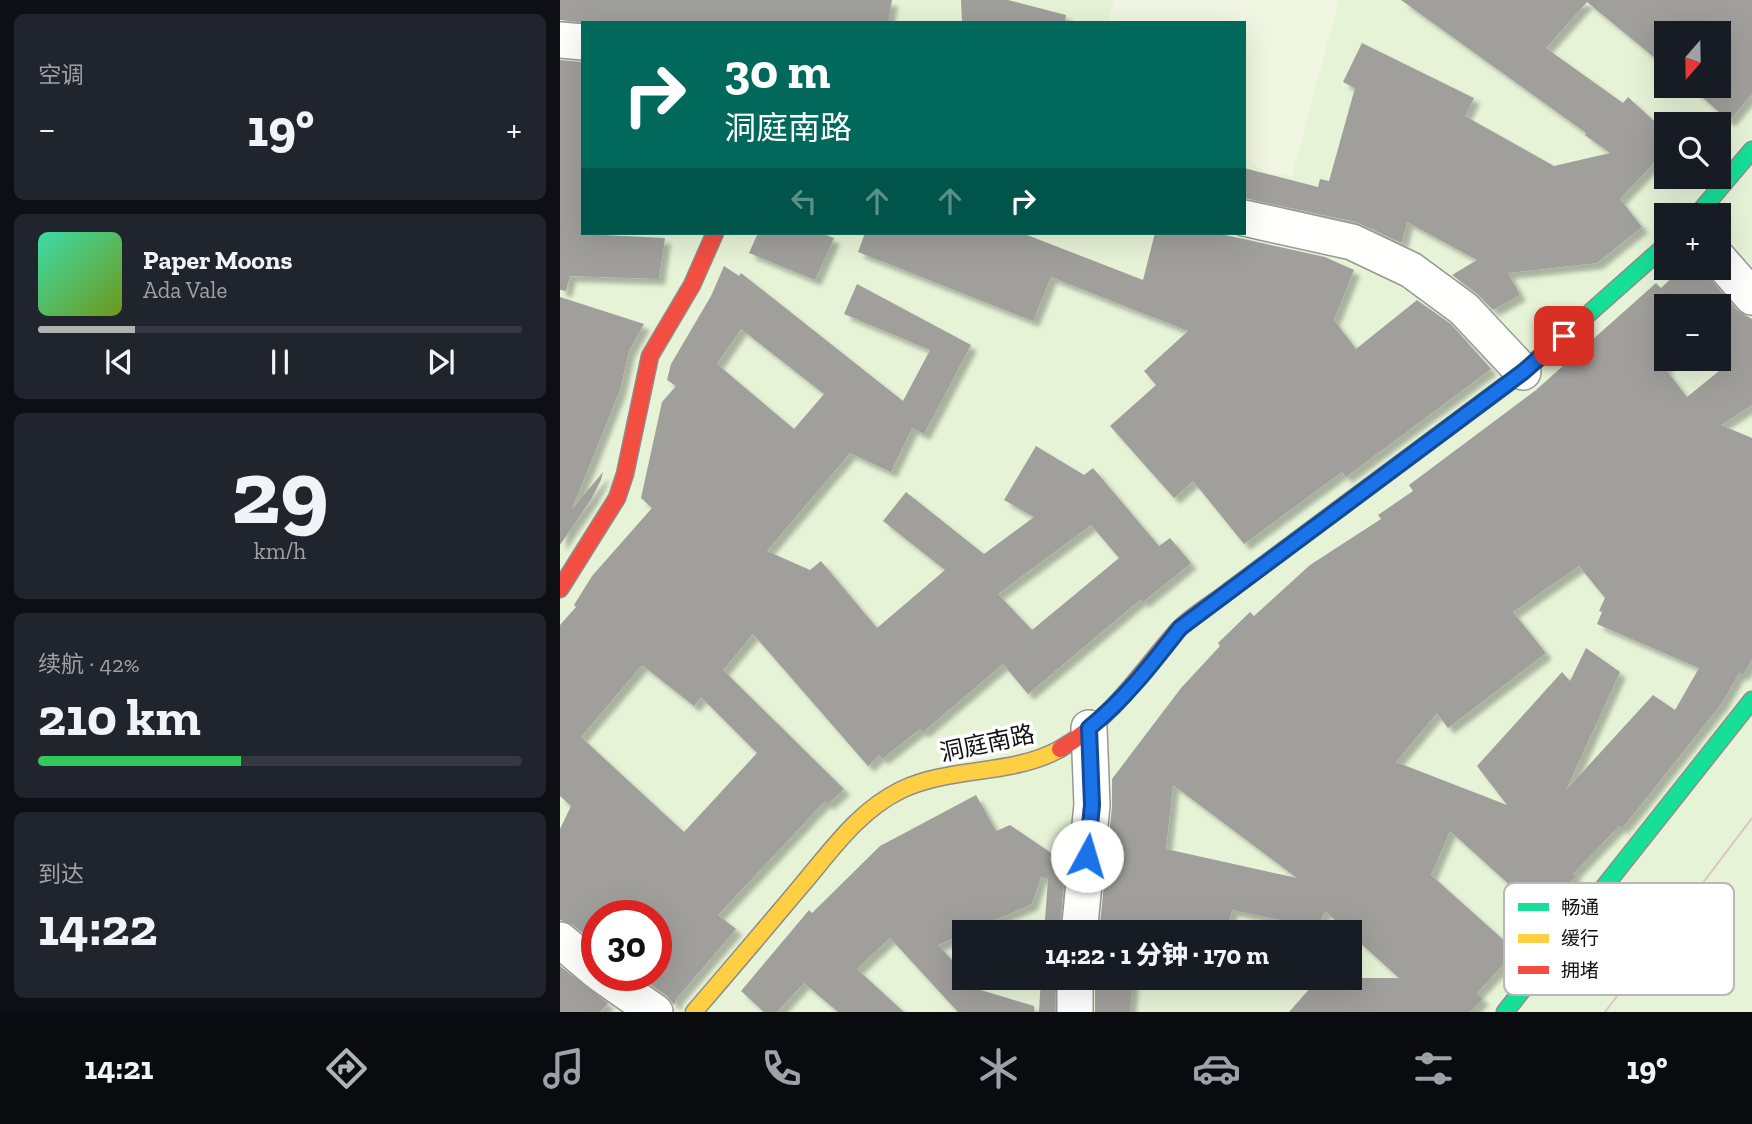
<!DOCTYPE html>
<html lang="zh">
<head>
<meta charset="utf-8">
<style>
  :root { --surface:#171b24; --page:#20242c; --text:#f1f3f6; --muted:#9ea1a6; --line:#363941; --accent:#b2b2b3 }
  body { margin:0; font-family:"Zilla Slab","Noto Sans SC",serif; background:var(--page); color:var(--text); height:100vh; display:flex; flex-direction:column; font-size:26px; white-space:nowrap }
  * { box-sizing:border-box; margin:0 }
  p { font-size:23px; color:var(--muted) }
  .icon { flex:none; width:38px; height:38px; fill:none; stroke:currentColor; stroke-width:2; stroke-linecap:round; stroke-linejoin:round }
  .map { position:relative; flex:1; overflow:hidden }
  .sheet { display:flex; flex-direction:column; gap:14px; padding:14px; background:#0d0f14; width:560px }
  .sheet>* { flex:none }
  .guide { position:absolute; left:21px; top:21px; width:665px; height:214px; border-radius:0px; box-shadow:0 7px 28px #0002; background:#00695c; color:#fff; overflow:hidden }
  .needle { width:46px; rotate:200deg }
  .tools { position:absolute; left:1094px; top:21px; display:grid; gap:14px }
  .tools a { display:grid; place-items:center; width:77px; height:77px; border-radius:0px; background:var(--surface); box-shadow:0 7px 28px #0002; font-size:35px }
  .speed { position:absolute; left:21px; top:900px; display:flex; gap:14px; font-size:35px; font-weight:700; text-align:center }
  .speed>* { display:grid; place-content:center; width:91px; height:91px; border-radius:50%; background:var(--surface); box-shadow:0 7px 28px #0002; line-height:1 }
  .speed .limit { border:10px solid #d22; background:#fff; color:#111 }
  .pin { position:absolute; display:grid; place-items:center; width:60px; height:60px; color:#fff; margin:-30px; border-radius:14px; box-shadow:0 4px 10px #0006 }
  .me { position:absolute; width:77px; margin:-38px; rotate:6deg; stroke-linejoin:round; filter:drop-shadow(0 0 5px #0008) }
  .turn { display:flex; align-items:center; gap:24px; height:147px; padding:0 28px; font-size:32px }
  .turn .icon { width:91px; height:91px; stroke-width:2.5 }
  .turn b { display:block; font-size:49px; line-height:60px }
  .lanes { display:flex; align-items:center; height:66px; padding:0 28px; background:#0003; justify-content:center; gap:35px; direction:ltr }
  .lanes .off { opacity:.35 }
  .big { font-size:52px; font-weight:800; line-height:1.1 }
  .sheet .widget { flex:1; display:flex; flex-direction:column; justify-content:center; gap:10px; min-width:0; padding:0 24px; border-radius:10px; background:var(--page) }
  .sheet .dial { align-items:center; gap:0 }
  .dial b { font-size:91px; line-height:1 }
  .song { display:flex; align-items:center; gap:21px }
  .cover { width:84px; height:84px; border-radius:10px; background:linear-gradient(135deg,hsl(160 70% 55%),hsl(80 70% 35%)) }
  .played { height:7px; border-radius:4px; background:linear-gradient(90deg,var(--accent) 20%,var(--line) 20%) }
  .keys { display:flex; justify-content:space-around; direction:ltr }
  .heat { display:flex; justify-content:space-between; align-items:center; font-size:38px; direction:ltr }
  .charge { height:10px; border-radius:5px; background:linear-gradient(90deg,#34c759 42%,var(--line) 0) }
  .trip { position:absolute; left:392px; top:920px; width:410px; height:70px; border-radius:0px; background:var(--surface); box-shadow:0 7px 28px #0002; font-weight:800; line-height:70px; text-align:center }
  .menu { display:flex; height:112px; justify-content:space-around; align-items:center; background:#090b0e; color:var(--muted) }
  .menu .icon { width:49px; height:49px }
  .menu .active { color:var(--accent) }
  .menu b { font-size:32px; color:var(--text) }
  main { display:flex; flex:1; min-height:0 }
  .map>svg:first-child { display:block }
  .green { fill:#e7f3d7; fill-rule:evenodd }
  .pitch { fill:#f0f6e1 }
  .building { fill:#a19f9c; fill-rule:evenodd; filter:url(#shadow) }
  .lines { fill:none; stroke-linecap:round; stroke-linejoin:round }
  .street-casing { stroke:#979795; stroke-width:38 }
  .fast-casing { stroke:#8e8d8b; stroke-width:19 }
  .slow-casing { stroke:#8e8d8b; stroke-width:19 }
  .jam-casing { stroke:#8e8d8b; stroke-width:19 }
  .street { stroke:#fffffe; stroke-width:35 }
  .fast { stroke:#16e098; stroke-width:16 }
  .slow { stroke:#ffcf43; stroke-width:16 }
  .jam { stroke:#f24e42; stroke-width:16 }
  .tram { stroke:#d9c6c7; stroke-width:2 }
  .route-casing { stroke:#114b97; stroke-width:18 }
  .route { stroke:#1a73e8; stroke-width:12 }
  .labels { text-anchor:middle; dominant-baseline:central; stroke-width:7; stroke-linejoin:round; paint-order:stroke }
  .street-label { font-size:24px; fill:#111; stroke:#fff }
  .key { fill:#fff; stroke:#b8b8b8; stroke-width:2 }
  .key-label { font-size:19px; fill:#111 }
</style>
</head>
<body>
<main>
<section class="sheet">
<div class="widget"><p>空调</p>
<div class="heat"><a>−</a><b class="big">19°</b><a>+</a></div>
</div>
<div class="widget">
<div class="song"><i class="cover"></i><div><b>Paper Moons</b><p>Ada Vale</p></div></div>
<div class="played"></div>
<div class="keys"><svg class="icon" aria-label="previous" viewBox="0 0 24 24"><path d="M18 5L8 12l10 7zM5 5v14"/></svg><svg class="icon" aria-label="pause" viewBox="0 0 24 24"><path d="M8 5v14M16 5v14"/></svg><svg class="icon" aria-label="next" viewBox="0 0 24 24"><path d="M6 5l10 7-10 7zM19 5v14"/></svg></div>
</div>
<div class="widget dial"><b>29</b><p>km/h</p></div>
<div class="widget"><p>续航 · 42%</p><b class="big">210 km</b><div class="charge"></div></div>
<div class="widget"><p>到达</p><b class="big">14:22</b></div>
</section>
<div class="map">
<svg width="1192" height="1012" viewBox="0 0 1192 1012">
  <defs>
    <filter id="shadow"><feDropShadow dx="6" dy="6" stdDeviation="2" flood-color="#0004"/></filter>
  </defs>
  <rect width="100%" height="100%" fill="#fdfcf7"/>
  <!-- green -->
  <path class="green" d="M0 0H1192V1012H0ZM23 23H684V233H23ZM1106 33H1158V86H1106ZM1106 124H1158V177H1106ZM1106 215H1158V268H1106ZM1106 306H1158V359H1106ZM37 915H96V975H37ZM404 933H789V978H404Z"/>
  <!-- pitch -->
  <path class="pitch" d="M554 0H779L732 176 706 173 684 156V23H548Z"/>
  <!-- building -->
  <g class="building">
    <path d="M0 0H332L328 23H27L0 20Z"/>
    <path d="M401 0H448L506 15 505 23H402Z"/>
    <path d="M841 0H1192V94L1169 121 1130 86H1158V33H1106V67L1027 2 986 48 1063 103 1068 97 1106 132V150L1060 199 1082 227 1037 263 948 273 960 295 933 310 916 293 892 275 917 260 847 222 842 243 796 222 684 198V168L758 187 760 179 769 181 795 88 783 82 802 43 914 98 905 116 994 166 1050 153 1025 135 1026 133Z"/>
    <path d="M0 60 23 62V234L105 238 99 279 10 276 6 291 0 290Z"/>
    <path d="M198 233H261L274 238 255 280 189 253Z"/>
    <path d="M305 233H462L583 280 595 233H655L684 239 765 257 794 270 774 320 796 349 857 300 891 324 931 369 786 477 782 472 684 544 633 481 614 498 550 426 596 385 584 371 628 331 491 277 473 321 298 252Z"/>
    <path d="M164 266 179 276 181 273 343 401 370 350 284 314 297 284 411 345 364 434 352 428 331 472 290 453 207 551 250 570 261 561 317 628 385 570 323 521 346 492 424 554 474 517 444 500 476 446 524 475 533 468 599 546 610 538 631 563 583 602 581 599 468 694 443 664 363 732 360 729 322 759 319 755 308 766 193 634 163 670 284 789 268 804 265 801 158 915 176 929 117 998 114 1005 107 996 77 975H96V951L106 938 96 930V915H78L66 906 57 915H37V945L13 925 0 920V829L11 806 0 796V625L16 607 14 605 32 576 92 508 81 498 102 402 116 386 107 380 111 364 151 296ZM181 329 264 394 234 429 157 364ZM531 525 559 558 472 630 438 594ZM82 665 134 706 141 697 197 753 124 832 21 737Z"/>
    <path d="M1122 268H1141L1177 310 1192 319V405L1161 425 1192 438V659L1183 675 1179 673 1162 703 1069 820 1062 828 1059 826 1013 874 1016 876 982 914 890 831 871 875 956 951 917 993 923 999 910 1012H729L759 978H839L765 911 755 933H720L725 921 672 910 666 933H539L552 807V779L621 688 660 646 658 643 690 612 694 616 750 565 821 519 818 515 853 491 849 485 976 390 1096 283 1101 288ZM1106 306H1158L1159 371 1127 397 1106 370ZM1019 566 1045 598 1039 611 1042 612 1037 624 1139 668 1115 710 1093 695 1006 790 1060 672 1026 648 1010 681 1002 672 917 766 947 805 836 762 877 713 888 728 986 653 953 612ZM613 785 737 878 606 849Z"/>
    <path d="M0 297 84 324 69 351 60 390 12 509 43 472 41 480 32 498 0 545Z"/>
    <path d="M416 795 436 831 450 825 506 863 499 933H484L488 879 481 877 472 904 378 945 404 973V985L474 1006V1012H398L330 938 297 969 344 1012H278L244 983 217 1012H204L181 991 249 910 252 913 320 846Z"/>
    <path d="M0 966 48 1003 40 1012H0Z"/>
    <path d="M481 978H495V1012H479Z"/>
    <path d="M535 978H573L570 1012H535Z"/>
  </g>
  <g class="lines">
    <defs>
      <g id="street">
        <path d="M0 40 23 42"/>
        <path d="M684 218 792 242 851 270 904 309 963 372"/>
        <path d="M1158 258 1192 297"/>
        <path d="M519 933 532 805 529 728"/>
        <path d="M0 940 37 971"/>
        <path d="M42 975 95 1012"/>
        <path d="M515 978V1012"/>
      </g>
      <g id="fast">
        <path d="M1137 215 1192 150"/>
        <path d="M670 590 963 372 1106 245"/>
        <path d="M945 1012 1192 700"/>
      </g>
      <path id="slow" d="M134 1012C170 970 206 928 241 886 271 851 298 811 341 790 391 766 451 776 500 749"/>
      <g id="jam">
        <path d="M0 589 57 498 65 474 90 356 132 285 155 233"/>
        <path d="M500 749C551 720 581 672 618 630 632 615 654 603 670 590"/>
      </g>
    </defs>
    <!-- street casing -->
    <use href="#street" class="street-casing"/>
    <!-- fast casing -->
    <use href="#fast" class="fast-casing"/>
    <!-- slow casing -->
    <use href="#slow" class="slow-casing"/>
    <!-- jam casing -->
    <use href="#jam" class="jam-casing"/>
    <!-- street -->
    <use href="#street" class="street"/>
    <!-- fast -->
    <use href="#fast" class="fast"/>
    <!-- slow -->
    <use href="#slow" class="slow"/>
    <!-- jam -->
    <use href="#jam" class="jam"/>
    <!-- tram -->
    <path class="tram" d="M1045 1012 1192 818"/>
  </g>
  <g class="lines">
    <defs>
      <path id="route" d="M527 856 532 805 529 728C565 699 592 664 620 628L963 372 1004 336"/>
    </defs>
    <!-- route casing -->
    <use href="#route" class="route-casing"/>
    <!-- route -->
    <use href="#route" class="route"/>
  </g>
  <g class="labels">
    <!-- street labels -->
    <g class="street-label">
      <text transform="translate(427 743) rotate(-12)">洞庭南路</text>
    </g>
  </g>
  <!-- legend -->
  <rect x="944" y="883" width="230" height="112" rx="10" class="key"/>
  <rect x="958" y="903" width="31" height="8" fill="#16e098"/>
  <rect x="958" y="934" width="31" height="9" fill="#ffcf43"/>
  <rect x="958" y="966" width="31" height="8" fill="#f24e42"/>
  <g class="key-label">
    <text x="1001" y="914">畅通</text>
    <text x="1001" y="945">缓行</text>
    <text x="1001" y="977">拥堵</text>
  </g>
</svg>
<div class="tools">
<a><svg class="needle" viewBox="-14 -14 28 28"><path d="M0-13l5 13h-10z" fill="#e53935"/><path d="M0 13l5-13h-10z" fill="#9ea1a6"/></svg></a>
<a><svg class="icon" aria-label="search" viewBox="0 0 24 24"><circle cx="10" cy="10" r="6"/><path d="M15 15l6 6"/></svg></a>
<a>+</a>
<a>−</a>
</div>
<div class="speed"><div class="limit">30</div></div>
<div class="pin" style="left:1004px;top:336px;background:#d93025"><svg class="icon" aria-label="arrive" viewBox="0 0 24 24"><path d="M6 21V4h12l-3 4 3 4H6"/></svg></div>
<svg class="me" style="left:527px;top:856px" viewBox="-20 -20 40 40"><circle r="19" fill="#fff"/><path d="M0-13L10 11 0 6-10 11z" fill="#1a73e8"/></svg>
<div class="trip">14:22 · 1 分钟 · 170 m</div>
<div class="guide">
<div class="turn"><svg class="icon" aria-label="right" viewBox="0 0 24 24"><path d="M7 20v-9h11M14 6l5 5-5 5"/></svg><div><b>30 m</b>洞庭南路</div></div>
<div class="lanes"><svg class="icon off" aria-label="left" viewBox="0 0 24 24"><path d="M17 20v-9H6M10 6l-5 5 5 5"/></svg><svg class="icon off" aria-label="ahead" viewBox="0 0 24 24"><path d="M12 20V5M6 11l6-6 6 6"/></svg><svg class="icon off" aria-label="ahead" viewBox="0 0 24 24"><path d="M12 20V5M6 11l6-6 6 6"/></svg><svg class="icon" aria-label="right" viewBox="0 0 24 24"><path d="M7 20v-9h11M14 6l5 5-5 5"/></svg></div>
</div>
</div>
</main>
<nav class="menu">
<b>14:21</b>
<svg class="icon active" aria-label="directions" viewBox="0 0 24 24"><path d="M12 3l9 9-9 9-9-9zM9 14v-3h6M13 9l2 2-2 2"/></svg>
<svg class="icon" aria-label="music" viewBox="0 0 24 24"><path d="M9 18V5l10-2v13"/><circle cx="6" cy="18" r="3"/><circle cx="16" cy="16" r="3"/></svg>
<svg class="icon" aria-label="phone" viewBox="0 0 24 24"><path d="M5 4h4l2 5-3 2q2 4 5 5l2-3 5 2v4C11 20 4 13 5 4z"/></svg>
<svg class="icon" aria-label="climate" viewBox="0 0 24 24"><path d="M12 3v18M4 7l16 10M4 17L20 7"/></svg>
<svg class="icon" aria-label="car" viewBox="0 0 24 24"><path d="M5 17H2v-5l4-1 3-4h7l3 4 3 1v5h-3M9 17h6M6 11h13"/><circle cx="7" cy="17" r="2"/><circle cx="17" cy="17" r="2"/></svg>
<svg class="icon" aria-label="filters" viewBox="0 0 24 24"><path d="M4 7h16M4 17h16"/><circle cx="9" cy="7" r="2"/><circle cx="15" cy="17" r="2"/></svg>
<b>19°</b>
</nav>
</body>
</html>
